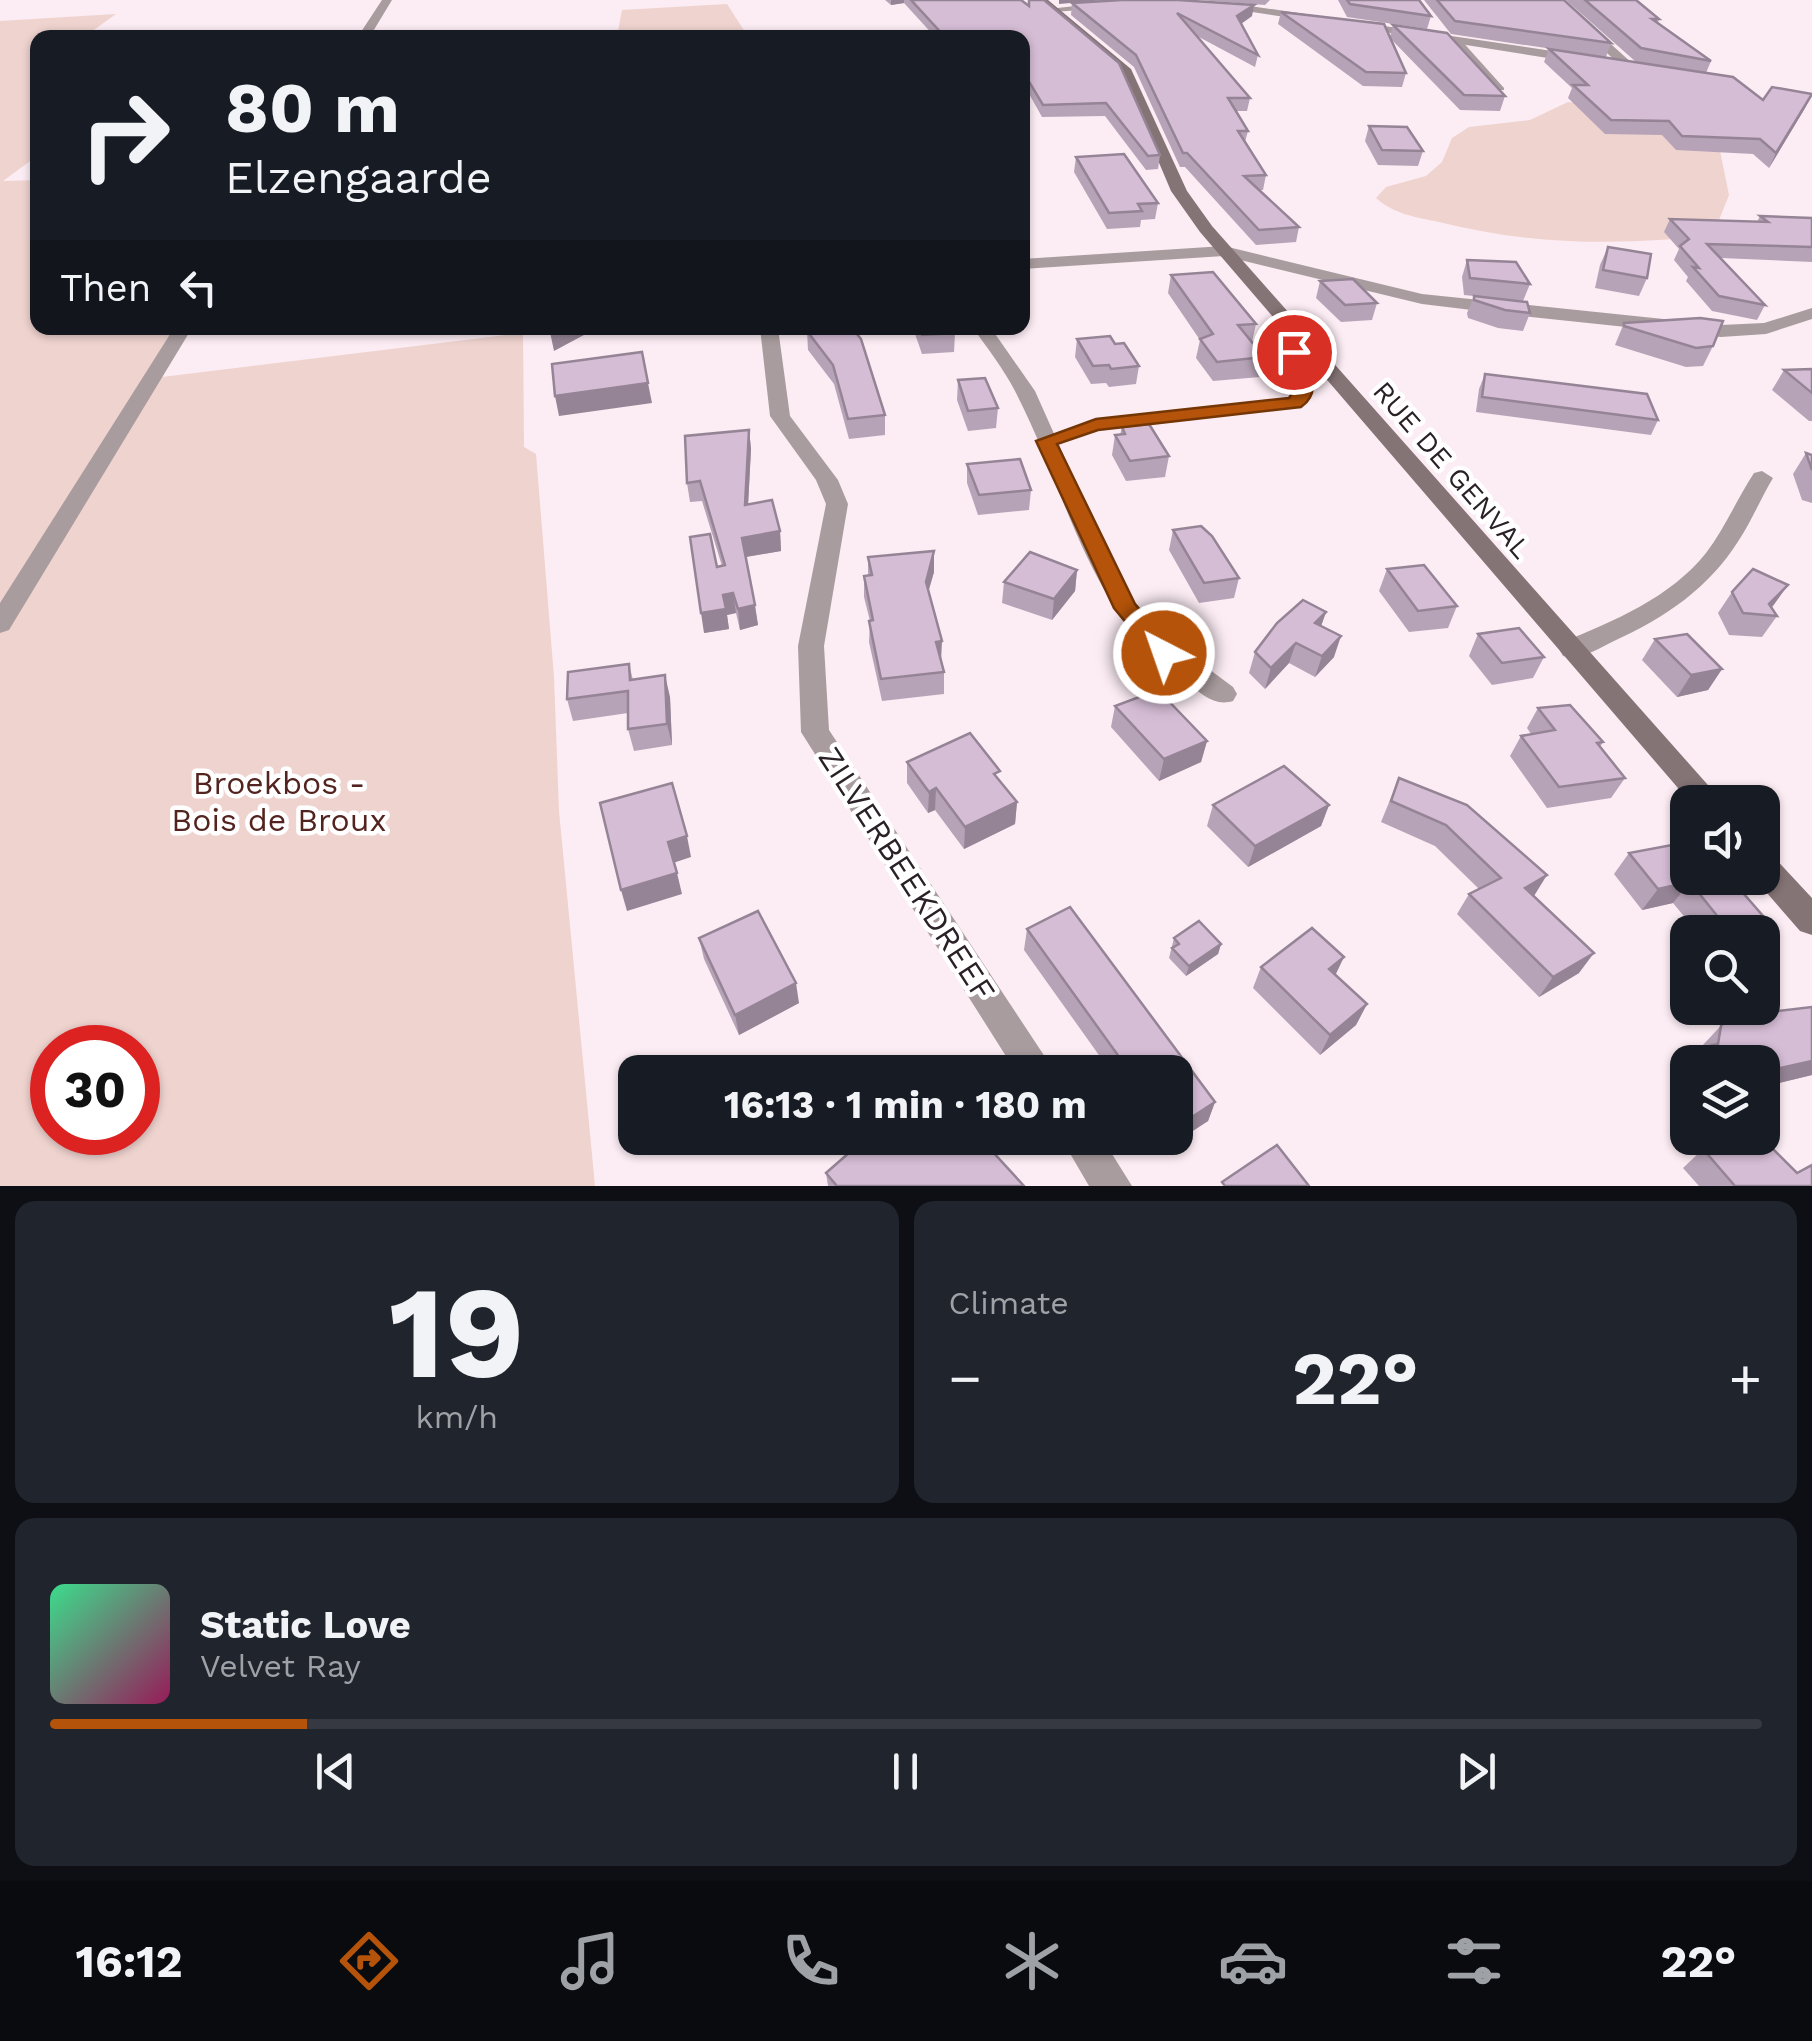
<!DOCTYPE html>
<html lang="en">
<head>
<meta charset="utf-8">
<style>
  :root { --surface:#171b24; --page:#20242c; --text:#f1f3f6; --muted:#9ea1a6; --line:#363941; --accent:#b45309 }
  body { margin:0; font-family:"Work Sans",sans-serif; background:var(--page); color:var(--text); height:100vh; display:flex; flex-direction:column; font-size:38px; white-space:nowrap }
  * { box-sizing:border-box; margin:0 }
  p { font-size:32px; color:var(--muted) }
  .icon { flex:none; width:55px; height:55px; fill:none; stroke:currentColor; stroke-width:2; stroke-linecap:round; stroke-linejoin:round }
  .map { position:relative; height:1186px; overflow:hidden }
  .panel { display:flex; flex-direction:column; gap:15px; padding:15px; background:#0d0f14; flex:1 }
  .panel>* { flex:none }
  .hud { position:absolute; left:30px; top:30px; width:1000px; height:305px; border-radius:20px; box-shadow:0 2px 8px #0004; background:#171b24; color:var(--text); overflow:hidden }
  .controls { position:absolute; left:1670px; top:785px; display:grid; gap:20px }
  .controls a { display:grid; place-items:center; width:110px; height:110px; border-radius:20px; background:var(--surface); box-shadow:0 2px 8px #0004; font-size:50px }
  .speed { position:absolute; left:30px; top:1025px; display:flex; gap:20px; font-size:50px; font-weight:700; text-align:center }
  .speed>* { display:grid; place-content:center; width:130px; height:130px; border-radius:50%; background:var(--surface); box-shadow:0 2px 8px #0004; line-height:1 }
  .speed .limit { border:15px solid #d22; background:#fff; color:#111 }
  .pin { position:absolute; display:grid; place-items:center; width:85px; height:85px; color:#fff; margin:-42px; border:5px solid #fff; border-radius:50%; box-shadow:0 2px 10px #0007 }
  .me { position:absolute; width:110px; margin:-55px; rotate:319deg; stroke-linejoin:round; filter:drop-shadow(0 0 8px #0008) }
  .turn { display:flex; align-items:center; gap:35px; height:210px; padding:0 30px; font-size:45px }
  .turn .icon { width:130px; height:130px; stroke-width:2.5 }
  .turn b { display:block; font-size:70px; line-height:85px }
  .then { display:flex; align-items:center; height:95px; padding:0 30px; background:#0003; gap:20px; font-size:38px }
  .big { font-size:75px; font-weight:700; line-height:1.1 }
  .panel .tile { flex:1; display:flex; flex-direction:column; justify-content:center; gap:15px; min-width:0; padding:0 35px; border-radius:20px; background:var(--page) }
  .panel .dial { align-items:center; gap:0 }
  .dial b { font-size:130px; line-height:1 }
  .song { display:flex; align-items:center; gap:30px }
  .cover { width:120px; height:120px; border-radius:15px; background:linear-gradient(135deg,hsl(150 70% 55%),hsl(330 70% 35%)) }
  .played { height:10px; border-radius:5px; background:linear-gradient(90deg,var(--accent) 15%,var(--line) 15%) }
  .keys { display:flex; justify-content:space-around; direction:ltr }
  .heat { display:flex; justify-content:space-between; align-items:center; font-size:55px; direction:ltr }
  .panel .tiles { flex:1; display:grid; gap:15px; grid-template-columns:1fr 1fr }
  .tile:last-child { grid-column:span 2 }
  .trip { position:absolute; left:618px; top:1055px; width:575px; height:100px; border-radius:20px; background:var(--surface); box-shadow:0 2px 8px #0004; font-weight:700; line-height:100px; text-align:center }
  .menu { display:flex; height:160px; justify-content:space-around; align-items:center; background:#090b0e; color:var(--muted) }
  .menu .icon { width:70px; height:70px }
  .menu .active { color:var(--accent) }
  .menu b { font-size:45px; color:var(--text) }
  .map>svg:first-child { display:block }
  .green { fill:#efd3cf; fill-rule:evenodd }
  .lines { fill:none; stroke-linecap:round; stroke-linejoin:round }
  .lane { fill:#a99c9e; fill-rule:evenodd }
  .street { fill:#a99c9e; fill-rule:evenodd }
  .secondary { fill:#857476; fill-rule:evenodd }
  .wall { fill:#b7a3b7 }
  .shaded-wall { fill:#958495 }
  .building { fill:#d5bdd5; stroke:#958495; stroke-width:2.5 }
  .route { fill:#b45309; stroke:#753606; stroke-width:2.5 }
  .labels { text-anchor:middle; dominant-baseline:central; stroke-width:9; stroke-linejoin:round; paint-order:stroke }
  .far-street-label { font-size:28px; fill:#2a2126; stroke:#fff }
  .park-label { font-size:32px; fill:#53241f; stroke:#fff }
  .street-label { font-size:32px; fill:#2a2126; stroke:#fff }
</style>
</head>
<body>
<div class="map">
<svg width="1812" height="1186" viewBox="0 0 1812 1186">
  <rect width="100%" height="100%" fill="#fcecf4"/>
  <!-- green -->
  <g class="green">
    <path d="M727 4 747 35 826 37H617L622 10Z"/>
    <path d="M116 14 84 37 38 38 37 156 3 181 37 180 38 328H190L162 377 523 333 524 447 536 454 554 677 559 811 595 1186H0V21ZM52 1048H138V1132H52Z"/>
    <path d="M1568 102 1608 106 1718 141 1729 195 1713 235C1622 246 1529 245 1439 222 1415 217 1394 214 1376 198L1386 187 1426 176 1442 162 1452 138 1469 127 1530 120Z"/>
  </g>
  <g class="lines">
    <!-- lane -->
    <g class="lane">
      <path d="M1456 39H1460L1504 88V90H1500L1456 41Z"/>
      <path d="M1309 346 1312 347V351L1300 353 1310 387 1309 396 1298 405 1096 428 1045 444 1040 441 1041 439 1095 422 1291 400 1299 395 1300 387 1290 351 1292 349Z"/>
    </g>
    <!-- street -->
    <g class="street">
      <path d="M382 0H392L369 38H357Z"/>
      <path d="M1551 0H1562L1633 64V70H1625Z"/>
      <path d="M1223 2 1312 15 1318 18 1312 21 1219 7Z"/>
      <path d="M1103 3 1107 8 1053 12 1048 9Z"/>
      <path d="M1357 22 1579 55 1585 59 1579 63 1353 27Z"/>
      <path d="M1224 246 1422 294 1721 325 1764 323 1812 308V319L1766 334 1721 337 1531 317 1422 304 1224 256 1022 269V259Z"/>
      <path d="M174 328H192L9 630 0 633V603Z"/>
      <path d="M760 328H778L790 416 838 480 848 504 824 646 829 730 1055 1072H1016L801 732 798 646 826 504 816 480 770 416Z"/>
      <path d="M973 328H991L1035 391 1101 539 1135 602 1167 638 1233 687 1237 694 1233 701C1214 707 1201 693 1186 682 1084 607 1070 497 1015 391 1003 368 988 349 973 328Z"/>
      <path d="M1762 471 1773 478C1761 498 1752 520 1739 540 1709 588 1665 618 1614 641 1598 649 1580 661 1563 656L1559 649 1563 642C1614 621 1670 598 1706 553 1725 528 1737 499 1754 473Z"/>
      <path d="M1061 1138H1102L1132 1186H1089Z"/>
    </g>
    <!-- secondary -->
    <g class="secondary">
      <path d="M1036 0H1048L1131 69 1187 191 1212 226 1723 802H1690L1200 232 1171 191 1121 73Z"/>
      <path d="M1762 852 1773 856 1812 898V935L1800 931 1754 878H1762Z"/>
    </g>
  </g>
  <!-- wall -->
  <g class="wall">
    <path d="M885 0H1021L1028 6V0H1044L1160 155 1158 169 1146 170 1105 116 1042 117 1028 92 1022 76V38H936L904 3 891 5Z"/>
    <path d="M1198 0H1270L1265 5Z"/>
    <path d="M1338 0H1419L1431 16 1427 29 1347 17Z"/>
    <path d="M1424 0H1564L1611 43 1606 57 1451 34Z"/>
    <path d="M1566 0H1636L1659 19 1658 23 1711 61 1706 73 1763 100 1805 108 1769 168 1753 154 1676 150 1662 135 1605 134 1568 98 1572 88 1544 62 1549 49 1665 67 1636 62Z"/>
    <path d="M1072 3 1252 16 1241 24 1258 55 1255 67 1197 36 1250 98 1247 111H1236L1248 131 1245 142 1266 175 1263 190H1260L1299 227 1296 242 1256 245 1185 167H1180L1134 67 1071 15Z"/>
    <path d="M1281 12 1390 37 1393 25 1505 96 1500 111 1460 110 1391 39 1406 73 1402 87 1363 86 1278 24Z"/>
    <path d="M1369 126 1423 151 1418 166 1378 165 1365 141Z"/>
    <path d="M1076 157 1158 203 1155 219 1141 220 1140 227 1107 229 1074 172Z"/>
    <path d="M1760 216 1812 218V262L1721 258 1765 305 1757 320 1712 311 1686 281 1688 277 1674 260 1679 249 1664 232 1670 219 1757 222Z"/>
    <path d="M1608 247 1647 278 1639 296 1595 288 1600 265Z"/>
    <path d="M1467 260 1530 284 1523 301 1464 295 1462 277Z"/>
    <path d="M1171 275 1256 324 1252 342 1264 357 1260 377 1213 381 1196 358 1200 340 1168 293Z"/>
    <path d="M1320 281 1377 303 1372 320 1341 322 1316 298Z"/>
    <path d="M1474 296 1530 313 1523 331 1498 328 1468 318 1467 313Z"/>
    <path d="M1624 323 1713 346 1703 366 1686 367 1615 345Z"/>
    <path d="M913 328H953L955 333 954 352 922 354Z"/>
    <path d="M807 331 885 415V435L849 439 834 384 808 350Z"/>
    <path d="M1077 339 1115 344 1139 366 1136 384 1109 387 1106 383 1091 384 1075 357Z"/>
    <path d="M1812 369V421H1809L1772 390 1784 370Z"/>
    <path d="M1485 374 1658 420 1651 435 1476 412 1479 389Z"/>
    <path d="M958 380 998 408 996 428 968 431 957 400Z"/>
    <path d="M1122 427 1169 456 1165 477 1126 481 1112 455 1115 435H1120Z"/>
    <path d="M749 430 751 449 748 505 780 531 781 551 746 557 758 625 740 630 736 613 727 615 729 629 704 633 717 567 722 566 702 501 690 502 687 483Z"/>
    <path d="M1806 453 1812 455V503L1802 500 1793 474Z"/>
    <path d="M967 464 1031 490 1029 510 978 515 967 483Z"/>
    <path d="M1173 530 1239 578 1234 598 1199 603 1169 550Z"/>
    <path d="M868 557 934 572 928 592 944 672V694L882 701 869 642 870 621 864 597V576L868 575Z"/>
    <path d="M1387 569 1457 606 1448 628 1409 632 1379 591Z"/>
    <path d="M1077 570 1075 591 1052 620 1002 603 1004 582Z"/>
    <path d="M1732 592 1772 608 1777 616 1762 637 1729 635 1718 613Z"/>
    <path d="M1326 612 1321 626 1334 657 1315 677 1289 663 1265 689 1249 673 1255 652Z"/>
    <path d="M1478 634 1544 657 1533 678 1492 685 1469 656Z"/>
    <path d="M1655 639 1722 669 1708 690 1677 697 1642 660Z"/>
    <path d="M629 664 633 680 670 697 672 745 634 751 628 729V713L573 721 567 699Z"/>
    <path d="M1115 706 1207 741 1201 762 1159 781 1111 727Z"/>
    <path d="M1538 708 1603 742 1600 747 1625 778 1611 798 1547 808 1510 756 1521 736 1531 734 1527 728Z"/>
    <path d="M907 762 999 780 1017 802 1015 824 964 849 935 810 928 813 907 783Z"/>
    <path d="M1399 778 1534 896 1579 973 1539 997 1457 914 1469 894 1479 889 1435 846 1381 822Z"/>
    <path d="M1213 805H1329L1321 826 1248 867 1207 826Z"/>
    <path d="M1688 842 1770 924 1762 933 1697 932 1673 903 1642 910 1614 874 1629 853Z"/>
    <path d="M1027 929 1215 1102 1208 1121 1165 1149 1157 1138H1175V1072H1111L1024 950Z"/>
    <path d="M699 938 799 1003 739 1035 704 959Z"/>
    <path d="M1174 938 1221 944 1218 954 1186 976 1169 958Z"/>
    <path d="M1261 967 1335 975 1367 1004 1356 1025 1320 1055 1253 988Z"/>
    <path d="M1729 1017 1812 1075 1766 1086 1762 1089V1062H1690L1701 1050 1702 1046Z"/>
    <path d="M1703 1149 1797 1173 1812 1186H1699L1683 1168Z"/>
    <path d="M826 1173 1024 1186H828Z"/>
  </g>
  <!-- shaded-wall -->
  <g class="shaded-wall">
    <path d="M891 0H904V3L891 5Z"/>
    <path d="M1059 0H1105L1059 4Z"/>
    <path d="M1254 5 1252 16 1235 28 1237 16Z"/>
    <path d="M1812 94 1805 108 1769 168 1776 153Z"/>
    <path d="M264 328H287L266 332Z"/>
    <path d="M558 328H597L554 351 550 332Z"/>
    <path d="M677 328H704L705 331 678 334Z"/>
    <path d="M648 383 652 403 559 416 555 396Z"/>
    <path d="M749 430 751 449 747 525 745 505Z"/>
    <path d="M780 531 781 551 745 557 742 538Z"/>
    <path d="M934 551V572L925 603 926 582Z"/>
    <path d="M1077 570 1075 591 1052 620 1054 599Z"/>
    <path d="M1788 585 1773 606 1764 615 1769 604Z"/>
    <path d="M733 593 736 613 727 615 729 629 704 633 701 613 723 595Z"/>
    <path d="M755 605 758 625 740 630 738 609Z"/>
    <path d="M1326 612 1319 632 1315 623Z"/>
    <path d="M1341 636 1334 657 1315 677 1322 656Z"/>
    <path d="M942 641 941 662 936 642Z"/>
    <path d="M1296 643 1289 663 1265 689 1271 668Z"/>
    <path d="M1722 669 1708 690 1677 697 1691 675Z"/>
    <path d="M665 675 670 697 672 745 667 724Z"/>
    <path d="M1207 741 1201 762 1159 781 1164 759Z"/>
    <path d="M936 788 935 810 928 813 929 792Z"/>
    <path d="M1017 802 1015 824 964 849 965 827Z"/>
    <path d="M1329 805 1321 826 1248 867 1255 846Z"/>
    <path d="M687 836 691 857 673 863 668 842Z"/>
    <path d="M677 873 682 894 627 911 621 890Z"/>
    <path d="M1547 875 1534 896 1525 888Z"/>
    <path d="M1690 882 1673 903 1642 910 1658 889Z"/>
    <path d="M1221 944 1218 954 1186 976 1189 966Z"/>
    <path d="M1594 953 1579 973 1539 997 1553 977Z"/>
    <path d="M1344 957 1334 978 1329 969Z"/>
    <path d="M796 983 799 1003 739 1035 735 1015Z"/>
    <path d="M1367 1004 1356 1025 1320 1055 1330 1035Z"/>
    <path d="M1812 1061V1075L1766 1086 1770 1083 1762 1072Z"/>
    <path d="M1215 1102 1208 1121 1165 1149 1169 1138H1175V1128Z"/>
  </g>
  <!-- building -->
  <g class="building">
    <path d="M911 0H1021L1029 6V0H1044L1119 63 1160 155 1148 156 1106 103 1043 105 1028 80 1022 61V38H946Z"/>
    <path d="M1122 0H1178L1254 5 1237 16 1258 55 1177 13 1250 98H1228L1248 131H1238L1266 175 1244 176 1299 227 1259 230 1187 153H1183L1136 55 1072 3Z"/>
    <path d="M1347 0H1419L1431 16 1350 4Z"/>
    <path d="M1437 0H1564L1611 43 1455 21Z"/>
    <path d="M1585 0H1636L1659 19H1652L1711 61 1641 48Z"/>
    <path d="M1281 12 1384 24 1406 73 1366 72Z"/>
    <path d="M1393 25 1447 33 1505 96 1464 95Z"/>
    <path d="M1549 49 1733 77 1763 100 1772 87 1812 94 1776 153 1760 139 1682 136 1669 121 1611 120 1573 85H1588Z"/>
    <path d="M1369 126 1407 127 1423 151 1382 150Z"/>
    <path d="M1124 154 1158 203 1138 204 1142 211 1109 213 1076 157Z"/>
    <path d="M1760 216 1812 218V247L1707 244 1765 305 1719 296 1693 267 1699 268 1680 246 1689 239 1670 219 1768 222Z"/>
    <path d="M1608 247 1651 254 1647 278 1603 270Z"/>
    <path d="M1467 260 1516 262 1530 284 1470 278Z"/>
    <path d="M1213 272 1256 324 1238 325 1264 357 1217 362 1200 339 1213 334 1171 275Z"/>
    <path d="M1353 279 1377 303 1345 305 1320 281Z"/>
    <path d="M1474 296 1527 302 1530 313 1505 310 1474 300Z"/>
    <path d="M1700 318 1723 321 1713 346 1696 348 1624 326V323Z"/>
    <path d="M822 328H852L861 339 885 415 848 419 833 365 807 331Z"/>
    <path d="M920 328H953L955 333 922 335Z"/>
    <path d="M1110 336 1115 344 1124 343 1139 366 1111 369 1109 365 1093 366 1077 339Z"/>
    <path d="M642 352 648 383 555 396 552 364Z"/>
    <path d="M1812 369V393L1784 370Z"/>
    <path d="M1485 374 1647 394 1658 420 1482 397Z"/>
    <path d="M985 378 998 408 968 411 958 380Z"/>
    <path d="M1149 424 1169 456 1130 461 1115 435 1125 434 1122 427Z"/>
    <path d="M749 430 745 505 772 500 780 531 742 538 755 605 738 609 733 593 723 595 726 609 701 613 690 537 710 534 717 567 725 565 700 481 687 483 685 436Z"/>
    <path d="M1806 453 1812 455V470Z"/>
    <path d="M1020 459 1031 490 979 495 967 464Z"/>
    <path d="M1201 526 1212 536 1239 578 1204 583 1173 530Z"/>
    <path d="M934 551 926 582 942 641 936 642 944 672 881 679 869 621 873 620 864 576 872 575 868 557Z"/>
    <path d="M1030 552 1077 570 1054 599 1004 582Z"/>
    <path d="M1424 565 1457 606 1418 611 1387 569Z"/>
    <path d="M1753 569 1788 585 1769 604 1777 616 1743 613 1732 592Z"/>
    <path d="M1303 600 1326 612 1315 623 1341 636 1322 656 1296 643 1271 668 1255 652 1277 623Z"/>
    <path d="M1519 628 1544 657 1502 663 1478 634Z"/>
    <path d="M1687 634 1722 669 1691 675 1655 639Z"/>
    <path d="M629 664 630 680 665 675 667 724 628 729V691L567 699 568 672Z"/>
    <path d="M1158 690 1207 741 1164 759 1115 706Z"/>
    <path d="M1570 705 1603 742 1597 743 1625 778 1559 787 1521 736 1555 730 1538 708Z"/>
    <path d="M970 733 1000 771 994 774 1017 802 965 827 936 788 929 792 907 762Z"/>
    <path d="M1284 766 1329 805 1255 846 1213 805Z"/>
    <path d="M1399 778 1467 805 1547 875 1525 888 1594 953 1553 977 1469 894 1501 878 1446 825 1391 801Z"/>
    <path d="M672 783 687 836 668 842 677 873 621 890 600 803Z"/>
    <path d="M1688 842V878H1730L1770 924 1730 932 1690 882 1658 889 1629 853Z"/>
    <path d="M1070 907 1215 1102 1175 1128V1072H1130L1027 929Z"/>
    <path d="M758 911 796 983 735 1015 699 938Z"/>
    <path d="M1199 921 1221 944 1189 966 1172 948 1179 944 1174 938Z"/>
    <path d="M1312 928 1344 957 1329 969 1367 1004 1330 1035 1261 967Z"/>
    <path d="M1812 1007V1061L1762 1072V1062H1717L1705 1047 1718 1044 1721 1026 1729 1017Z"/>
    <path d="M1762 1073 1770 1083 1762 1082Z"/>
    <path d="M866 1138H980L1024 1186H837L826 1173Z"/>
    <path d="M1725 1138H1762L1797 1173 1812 1165V1186H1735L1703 1149Z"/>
    <path d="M1277 1145 1309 1186H1225L1222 1182Z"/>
  </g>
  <!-- route -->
  <path class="route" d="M1294 346 1303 352C1310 373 1322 392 1301 407L1098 430 1057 444 1135 604 1176 653 1173 659H1156L1114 608 1036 441 1096 419 1289 398 1296 387 1286 352Z"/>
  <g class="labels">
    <!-- far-street labels -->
    <g class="far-street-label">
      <text transform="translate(1452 470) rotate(49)">RUE DE GENVAL</text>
    </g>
    <!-- park labels -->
    <g class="park-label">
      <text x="279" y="783">Broekbos -<tspan x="279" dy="37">Bois de Broux</tspan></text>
    </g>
    <!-- street labels -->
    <g class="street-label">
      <text transform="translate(907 874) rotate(57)">ZILVERBEEKDREEF</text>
    </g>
  </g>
</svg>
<div class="controls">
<a><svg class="icon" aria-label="sound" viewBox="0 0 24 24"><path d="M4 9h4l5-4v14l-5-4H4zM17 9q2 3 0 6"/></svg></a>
<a><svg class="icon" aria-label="search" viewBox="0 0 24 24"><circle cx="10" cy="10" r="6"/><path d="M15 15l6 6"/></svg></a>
<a><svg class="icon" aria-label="layers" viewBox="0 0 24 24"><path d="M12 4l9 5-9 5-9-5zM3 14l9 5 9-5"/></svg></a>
</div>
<div class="speed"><div class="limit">30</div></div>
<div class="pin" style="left:1294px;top:352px;background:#d93025"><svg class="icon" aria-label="arrive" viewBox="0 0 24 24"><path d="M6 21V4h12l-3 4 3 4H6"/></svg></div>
<svg class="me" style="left:1164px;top:653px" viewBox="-20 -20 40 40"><circle r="17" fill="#b45309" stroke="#fff" stroke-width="3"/><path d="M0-11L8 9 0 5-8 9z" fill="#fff"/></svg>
<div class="trip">16:13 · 1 min · 180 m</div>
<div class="hud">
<div class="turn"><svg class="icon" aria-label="right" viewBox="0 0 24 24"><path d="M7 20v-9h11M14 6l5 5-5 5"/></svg><div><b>80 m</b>Elzengaarde</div></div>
<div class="then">Then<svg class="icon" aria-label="left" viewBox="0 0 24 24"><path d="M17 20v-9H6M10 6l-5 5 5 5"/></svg></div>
</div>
</div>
<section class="panel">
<div class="tiles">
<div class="tile dial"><b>19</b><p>km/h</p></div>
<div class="tile"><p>Climate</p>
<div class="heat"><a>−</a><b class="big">22°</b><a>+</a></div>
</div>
<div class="tile">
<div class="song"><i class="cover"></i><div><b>Static Love</b><p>Velvet Ray</p></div></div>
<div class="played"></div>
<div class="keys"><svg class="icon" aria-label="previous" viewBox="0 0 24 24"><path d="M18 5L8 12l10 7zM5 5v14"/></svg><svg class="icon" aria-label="pause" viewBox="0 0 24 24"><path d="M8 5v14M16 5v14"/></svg><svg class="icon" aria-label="next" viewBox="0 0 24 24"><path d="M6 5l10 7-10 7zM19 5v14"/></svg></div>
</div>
</div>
</section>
<nav class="menu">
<b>16:12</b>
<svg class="icon active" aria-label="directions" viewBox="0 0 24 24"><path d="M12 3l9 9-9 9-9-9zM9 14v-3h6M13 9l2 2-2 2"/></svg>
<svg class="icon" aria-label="music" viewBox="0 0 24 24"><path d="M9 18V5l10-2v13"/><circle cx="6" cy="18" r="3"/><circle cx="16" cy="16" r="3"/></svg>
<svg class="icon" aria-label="phone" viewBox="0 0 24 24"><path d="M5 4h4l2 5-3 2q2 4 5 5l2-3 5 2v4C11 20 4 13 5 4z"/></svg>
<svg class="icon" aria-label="climate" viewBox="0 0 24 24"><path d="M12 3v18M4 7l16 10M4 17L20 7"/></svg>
<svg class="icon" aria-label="car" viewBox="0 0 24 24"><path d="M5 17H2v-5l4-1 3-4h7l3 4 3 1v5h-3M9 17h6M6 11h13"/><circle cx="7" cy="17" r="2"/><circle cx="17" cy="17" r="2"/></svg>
<svg class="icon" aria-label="filters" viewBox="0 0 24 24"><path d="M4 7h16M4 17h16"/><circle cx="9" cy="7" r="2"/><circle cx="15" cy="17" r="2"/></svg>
<b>22°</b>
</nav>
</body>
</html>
